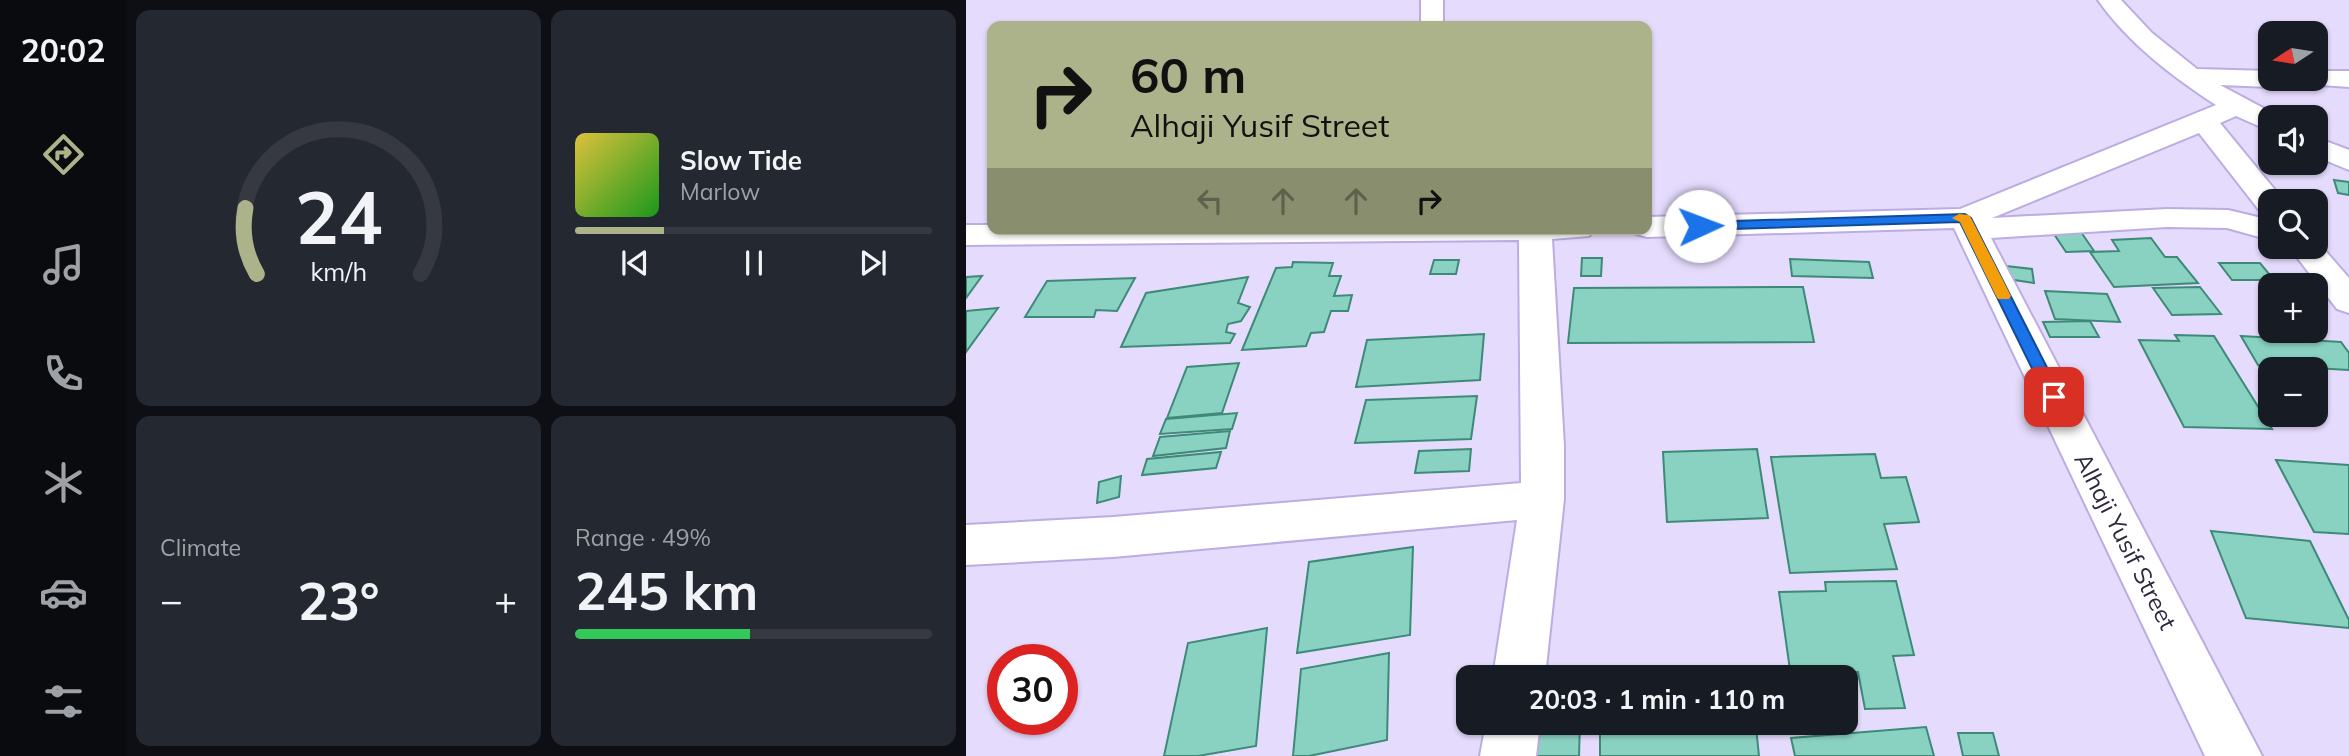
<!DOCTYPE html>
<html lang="en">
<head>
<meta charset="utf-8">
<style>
  :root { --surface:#171b24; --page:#242831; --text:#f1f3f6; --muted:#9ea1a6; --line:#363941; --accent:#acb28a }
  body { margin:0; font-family:Mulish,sans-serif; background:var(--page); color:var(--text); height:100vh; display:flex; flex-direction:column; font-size:26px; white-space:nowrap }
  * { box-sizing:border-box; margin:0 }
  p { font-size:23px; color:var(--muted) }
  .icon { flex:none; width:38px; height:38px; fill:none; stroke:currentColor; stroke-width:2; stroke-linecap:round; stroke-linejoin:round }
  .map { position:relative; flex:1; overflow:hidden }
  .drawer { display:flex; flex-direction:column; gap:10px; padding:10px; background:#0d0f14; width:840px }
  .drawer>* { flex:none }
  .banner { position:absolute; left:21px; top:21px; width:665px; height:214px; border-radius:14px; box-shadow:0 2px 5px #0004; background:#acb28a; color:#111; overflow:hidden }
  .needle { width:46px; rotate:258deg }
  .controls { position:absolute; left:1292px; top:21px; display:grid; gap:14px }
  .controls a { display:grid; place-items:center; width:70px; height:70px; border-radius:14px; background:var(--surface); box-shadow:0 2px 5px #0004; font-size:35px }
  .speed { position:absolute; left:21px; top:644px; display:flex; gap:14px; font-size:35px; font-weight:700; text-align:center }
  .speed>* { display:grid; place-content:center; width:91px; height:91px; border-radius:50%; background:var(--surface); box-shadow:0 2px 5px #0004; line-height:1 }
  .speed .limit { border:10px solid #d22; background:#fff; color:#111 }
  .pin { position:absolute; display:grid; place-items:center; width:60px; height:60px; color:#fff; margin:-30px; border-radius:14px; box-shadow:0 4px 10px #0006 }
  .me { position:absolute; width:77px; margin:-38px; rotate:88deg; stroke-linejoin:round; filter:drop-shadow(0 0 5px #0008) }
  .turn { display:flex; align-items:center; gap:24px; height:147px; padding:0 28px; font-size:32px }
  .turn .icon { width:91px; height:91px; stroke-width:2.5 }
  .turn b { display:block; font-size:49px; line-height:60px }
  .lanes { display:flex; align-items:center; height:66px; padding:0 28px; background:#0003; justify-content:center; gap:35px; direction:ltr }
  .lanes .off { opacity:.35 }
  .big { font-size:52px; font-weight:700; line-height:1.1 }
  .drawer .card { flex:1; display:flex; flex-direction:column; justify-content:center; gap:10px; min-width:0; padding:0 24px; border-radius:14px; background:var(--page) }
  .drawer .dial { align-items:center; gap:0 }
  .dial svg { height:182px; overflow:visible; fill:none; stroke:var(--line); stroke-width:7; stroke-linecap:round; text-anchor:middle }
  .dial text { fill:var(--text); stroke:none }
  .song { display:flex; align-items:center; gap:21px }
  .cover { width:84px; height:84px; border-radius:10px; background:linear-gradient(135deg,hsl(50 70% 55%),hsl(120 70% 35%)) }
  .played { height:7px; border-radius:4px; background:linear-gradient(90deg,var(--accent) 25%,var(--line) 25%) }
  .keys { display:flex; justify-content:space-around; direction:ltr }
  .heat { display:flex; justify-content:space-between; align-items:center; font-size:38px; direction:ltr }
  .charge { height:10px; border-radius:5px; background:linear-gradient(90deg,#34c759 49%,var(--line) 0) }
  .drawer .tiles { flex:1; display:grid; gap:10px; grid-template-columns:repeat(2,1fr) }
  .trip { position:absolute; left:490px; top:665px; width:402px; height:70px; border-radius:14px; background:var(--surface); box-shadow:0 2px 5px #0004; font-weight:700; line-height:70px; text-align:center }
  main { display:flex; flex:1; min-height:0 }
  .tabs { display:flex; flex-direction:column; width:126px; justify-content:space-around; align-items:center; background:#090b0e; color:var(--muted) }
  .tabs .icon { width:49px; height:49px }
  .tabs .on { color:var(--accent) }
  .tabs b { font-size:32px; color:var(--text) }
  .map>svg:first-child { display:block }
  .building { fill:#89d2c1; stroke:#3f8979; stroke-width:2 }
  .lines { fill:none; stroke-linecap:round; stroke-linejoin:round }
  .minor-casing { stroke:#bcace2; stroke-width:4 }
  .minor { fill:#fff; fill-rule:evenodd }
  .route { fill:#1a73e8; stroke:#114b97; stroke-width:2 }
  .slow { fill:#f59e0b }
  .labels { text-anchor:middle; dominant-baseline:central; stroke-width:6; stroke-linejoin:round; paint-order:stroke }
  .street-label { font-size:24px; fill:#2f283d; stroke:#fff }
</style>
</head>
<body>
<main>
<nav class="tabs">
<b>20:02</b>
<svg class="icon on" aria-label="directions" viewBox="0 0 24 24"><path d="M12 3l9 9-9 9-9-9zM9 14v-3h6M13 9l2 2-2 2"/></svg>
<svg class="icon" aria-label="music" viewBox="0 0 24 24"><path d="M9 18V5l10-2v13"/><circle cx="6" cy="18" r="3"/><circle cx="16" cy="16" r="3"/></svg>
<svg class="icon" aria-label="phone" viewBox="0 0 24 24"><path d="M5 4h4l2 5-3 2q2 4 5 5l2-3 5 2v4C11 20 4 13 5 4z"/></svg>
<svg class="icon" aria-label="climate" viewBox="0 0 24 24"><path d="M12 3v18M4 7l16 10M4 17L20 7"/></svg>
<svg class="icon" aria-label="car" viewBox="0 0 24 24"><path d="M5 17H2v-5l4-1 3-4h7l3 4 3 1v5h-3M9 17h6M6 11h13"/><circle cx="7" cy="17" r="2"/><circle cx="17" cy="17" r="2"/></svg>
<svg class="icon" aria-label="filters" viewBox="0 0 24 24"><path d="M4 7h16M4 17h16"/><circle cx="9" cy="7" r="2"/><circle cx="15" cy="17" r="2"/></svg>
</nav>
<section class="drawer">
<div class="tiles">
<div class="card dial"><svg viewBox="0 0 100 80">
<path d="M14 69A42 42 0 1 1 86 69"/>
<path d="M14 69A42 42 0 0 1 9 40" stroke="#acb28a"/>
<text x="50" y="56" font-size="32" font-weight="700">24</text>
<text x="50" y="72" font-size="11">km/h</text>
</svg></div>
<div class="card">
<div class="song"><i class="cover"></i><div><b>Slow Tide</b><p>Marlow</p></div></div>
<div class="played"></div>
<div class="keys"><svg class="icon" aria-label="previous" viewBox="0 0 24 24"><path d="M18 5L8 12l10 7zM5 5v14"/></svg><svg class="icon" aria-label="pause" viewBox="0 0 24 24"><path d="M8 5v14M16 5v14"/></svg><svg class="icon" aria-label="next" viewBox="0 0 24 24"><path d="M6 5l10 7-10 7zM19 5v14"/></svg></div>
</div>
<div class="card"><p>Climate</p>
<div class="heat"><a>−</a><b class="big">23°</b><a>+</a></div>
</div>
<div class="card"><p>Range · 49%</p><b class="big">245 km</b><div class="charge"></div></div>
</div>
</section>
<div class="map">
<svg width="1383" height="756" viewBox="0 0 1383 756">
  <rect width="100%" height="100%" fill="#e5dcfd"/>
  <!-- building -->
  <g class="building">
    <path d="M1368 180 1383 182V195L1372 193Z"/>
    <path d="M1115 232 1128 251 1100 252 1088 234Z"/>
    <path d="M1185 238 1199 257H1211L1232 283 1148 287 1124 252 1153 251 1146 240Z"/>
    <path d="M616 258H636L635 276H615Z"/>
    <path d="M824 259 903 262 907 278 826 276Z"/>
    <path d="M468 260H493L490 274H464Z"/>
    <path d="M327 262 367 263 363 276H375L368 296 386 295 382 311H365L358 332 345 333 340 346 276 350 310 268 326 267Z"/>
    <path d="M1253 263H1294L1308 280H1266Z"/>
    <path d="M1040 266 1066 269 1068 283 1042 279Z"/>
    <path d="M16 276 0 298V277Z"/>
    <path d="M282 277 272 303 284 307 275 321 262 324 260 332 269 334 264 343 155 347 180 293Z"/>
    <path d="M169 278 151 311 130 310 128 317H59L81 281Z"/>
    <path d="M837 287 848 342 602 343 608 288Z"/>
    <path d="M1234 287 1255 314 1206 315 1187 288Z"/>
    <path d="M1079 291 1141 294 1154 322 1089 319Z"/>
    <path d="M32 308 0 352V311Z"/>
    <path d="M1124 321 1133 337H1084L1077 322Z"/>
    <path d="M518 334 514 380 390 387 401 340Z"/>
    <path d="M1209 335 1248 336 1306 429 1218 427 1173 340 1213 341Z"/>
    <path d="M1275 336 1375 342 1383 353V370L1292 365Z"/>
    <path d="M273 363 256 413 201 418 221 367Z"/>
    <path d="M511 396 505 439 389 443 400 400Z"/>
    <path d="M271 413 266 429 194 434 200 419Z"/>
    <path d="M264 431 260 448 187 456 194 437Z"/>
    <path d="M505 449 503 471 449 473 453 451Z"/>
    <path d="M791 449 802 518 701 522 697 452Z"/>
    <path d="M255 452 250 468 176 475 181 459Z"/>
    <path d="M909 454 915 478 940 477 953 522 918 524 931 569 824 573 805 457Z"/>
    <path d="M1310 460 1383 465V534L1348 532Z"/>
    <path d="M155 476 153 497 131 503 133 482Z"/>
    <path d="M1245 531 1344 541 1383 620V628L1280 618Z"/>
    <path d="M447 547 444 635 331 653 343 562Z"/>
    <path d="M930 581 948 655 927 656 939 708 899 709 892 672 869 673V677H825L813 592 860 591 859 582Z"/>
    <path d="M301 628 290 746 232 756H198L222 643Z"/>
    <path d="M423 653 421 740 343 756H327L335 669Z"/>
    <path d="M571 723H614L613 756H569Z"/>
    <path d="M790 727 793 756H634V733Z"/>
    <path d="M960 727 968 756H829L825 738Z"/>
    <path d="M992 733H1027L1033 756H997Z"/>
  </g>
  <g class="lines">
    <defs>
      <g id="minor">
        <rect x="455" y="0" width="22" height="26"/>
        <path d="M1132 0H1155L1186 33 1231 69 1304 71V79H1317L1313 84 1304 87 1254 85 1314 117H1304V131L1270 116 1254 123 1318 201H1304V212L1293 210 1233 133 1026 218 1201 209 1262 210 1304 220V240L1261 228 1201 227 1025 238 1296 756H1239L988 228 681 237 670 234 667 229H681V217L994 209 1250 105C1207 77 1162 43 1132 0Z"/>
        <path d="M1349 71H1383V87L1340 84 1336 79H1349Z"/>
        <path d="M1349 137 1383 150V170L1349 156Z"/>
        <path d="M0 225H26V229H628L623 236 586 239 598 446V499L579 677H527L551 520 147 557 0 565V525L147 517 555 483 553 240 0 245Z"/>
        <path d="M1349 239 1383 278V313L1371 309 1323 247H1349Z"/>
        <path d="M520 723H574L570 756H514Z"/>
      </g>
    </defs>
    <!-- minor casing -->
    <use href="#minor" class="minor-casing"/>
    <!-- minor -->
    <use href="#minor" class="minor"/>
  </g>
  <!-- route -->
  <path class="route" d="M999 214 1005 218 1096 397 1094 401H1082L994 222 734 230 727 226 734 222Z"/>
  <!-- slow -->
  <path class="slow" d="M993 214 1003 215 1005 218 1045 296 1043 299H1032L1030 296 994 222 986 218Z"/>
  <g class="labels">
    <!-- street labels -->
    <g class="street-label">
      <text transform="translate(1160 541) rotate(63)">Alhaji Yusif Street</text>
    </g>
  </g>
</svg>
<div class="controls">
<a><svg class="needle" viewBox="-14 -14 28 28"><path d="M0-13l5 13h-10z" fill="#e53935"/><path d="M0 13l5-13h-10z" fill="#9ea1a6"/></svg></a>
<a><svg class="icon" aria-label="sound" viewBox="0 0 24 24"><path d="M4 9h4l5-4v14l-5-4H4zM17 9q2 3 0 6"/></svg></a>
<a><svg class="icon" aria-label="search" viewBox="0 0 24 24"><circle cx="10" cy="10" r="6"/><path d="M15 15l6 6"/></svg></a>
<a>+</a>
<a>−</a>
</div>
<div class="speed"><div class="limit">30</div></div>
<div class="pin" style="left:1088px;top:397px;background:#d93025"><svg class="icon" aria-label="arrive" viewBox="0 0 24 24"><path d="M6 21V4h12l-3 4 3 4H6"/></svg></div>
<svg class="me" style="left:734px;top:226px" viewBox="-20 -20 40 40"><circle r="19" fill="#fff"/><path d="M0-13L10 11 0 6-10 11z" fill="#1a73e8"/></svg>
<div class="trip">20:03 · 1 min · 110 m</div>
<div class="banner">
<div class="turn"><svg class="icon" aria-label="right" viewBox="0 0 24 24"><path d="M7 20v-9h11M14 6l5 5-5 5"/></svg><div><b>60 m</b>Alhaji Yusif Street</div></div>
<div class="lanes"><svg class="icon off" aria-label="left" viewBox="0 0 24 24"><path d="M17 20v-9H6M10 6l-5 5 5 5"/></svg><svg class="icon off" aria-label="ahead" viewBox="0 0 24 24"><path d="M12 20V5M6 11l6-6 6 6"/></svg><svg class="icon off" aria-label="ahead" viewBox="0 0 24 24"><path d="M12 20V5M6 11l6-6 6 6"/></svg><svg class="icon" aria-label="right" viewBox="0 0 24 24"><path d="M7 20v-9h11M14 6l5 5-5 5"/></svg></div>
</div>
</div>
</main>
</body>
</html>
